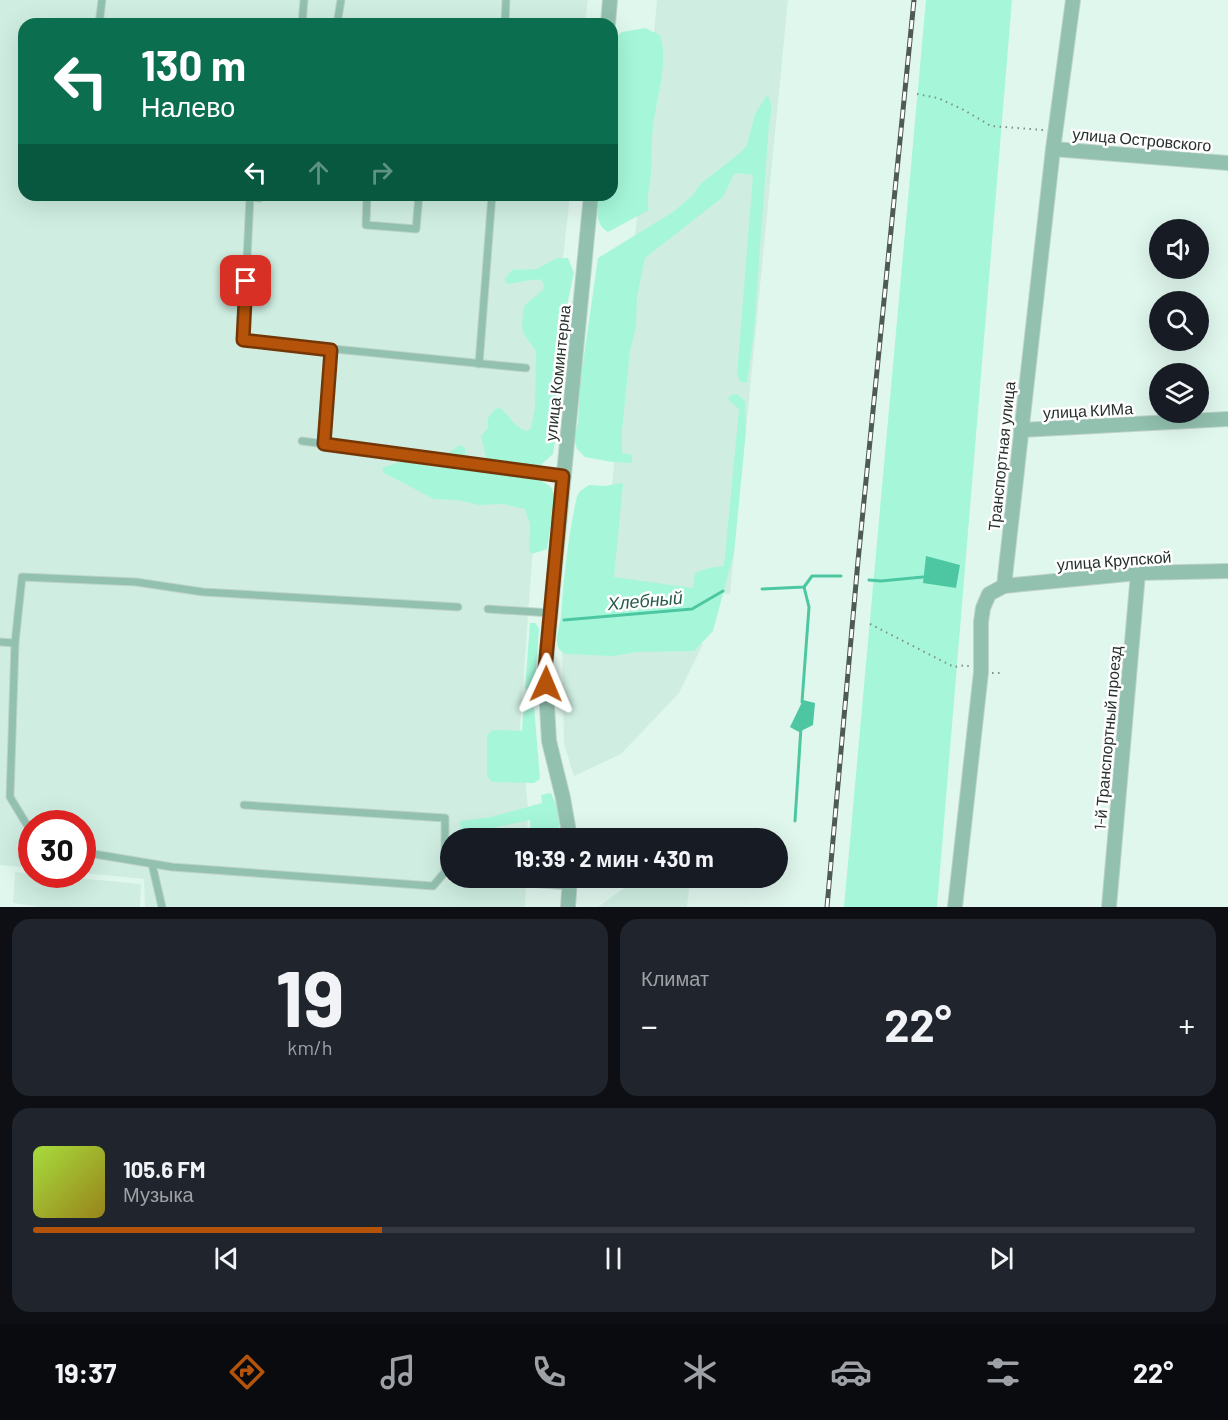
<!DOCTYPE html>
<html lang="ru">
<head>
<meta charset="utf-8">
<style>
  :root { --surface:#171b24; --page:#20242c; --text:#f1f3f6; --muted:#9ea1a6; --line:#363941; --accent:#b45309 }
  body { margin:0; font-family:Barlow,sans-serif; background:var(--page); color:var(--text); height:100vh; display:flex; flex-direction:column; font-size:22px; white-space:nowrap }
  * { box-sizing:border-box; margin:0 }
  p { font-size:20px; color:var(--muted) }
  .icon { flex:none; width:33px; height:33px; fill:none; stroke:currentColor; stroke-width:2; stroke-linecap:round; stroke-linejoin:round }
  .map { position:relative; height:907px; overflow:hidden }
  .drawer { display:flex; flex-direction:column; gap:12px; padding:12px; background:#0d0f14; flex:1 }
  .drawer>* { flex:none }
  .banner { position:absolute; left:18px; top:18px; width:600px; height:183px; border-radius:18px; box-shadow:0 6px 24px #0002; background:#0b6e4f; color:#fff; overflow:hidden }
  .controls { position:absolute; left:1149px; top:219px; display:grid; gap:12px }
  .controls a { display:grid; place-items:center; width:60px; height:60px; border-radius:50%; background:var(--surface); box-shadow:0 6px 24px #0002; font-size:30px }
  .speed { position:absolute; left:18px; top:810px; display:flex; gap:12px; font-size:30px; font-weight:700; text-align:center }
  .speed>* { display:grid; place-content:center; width:78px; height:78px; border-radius:50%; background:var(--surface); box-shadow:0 6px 24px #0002; line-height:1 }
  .speed .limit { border:9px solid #d22; background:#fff; color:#111 }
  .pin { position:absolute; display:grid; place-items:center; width:51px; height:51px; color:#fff; margin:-26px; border-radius:12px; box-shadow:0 3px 9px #0006 }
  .me { position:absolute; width:66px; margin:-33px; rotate:1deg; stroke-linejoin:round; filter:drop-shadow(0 0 4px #0008) }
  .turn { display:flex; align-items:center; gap:21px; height:126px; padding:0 24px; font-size:27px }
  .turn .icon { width:78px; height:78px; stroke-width:2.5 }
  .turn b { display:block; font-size:42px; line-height:51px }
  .lanes { display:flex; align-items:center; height:57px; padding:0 24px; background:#0003; justify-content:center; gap:30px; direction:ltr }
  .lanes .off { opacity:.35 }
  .big { font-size:45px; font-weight:700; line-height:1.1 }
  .drawer .tile { flex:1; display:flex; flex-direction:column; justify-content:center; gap:9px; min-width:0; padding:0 21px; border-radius:18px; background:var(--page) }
  .drawer .dial { align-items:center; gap:0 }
  .dial b { font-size:78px; line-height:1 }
  .song { display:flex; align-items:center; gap:18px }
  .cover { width:72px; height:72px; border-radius:9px; background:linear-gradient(135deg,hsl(80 70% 55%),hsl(50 70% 35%)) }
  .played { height:6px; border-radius:3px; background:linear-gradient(90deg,var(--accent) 30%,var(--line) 30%) }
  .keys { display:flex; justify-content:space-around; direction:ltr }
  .heat { display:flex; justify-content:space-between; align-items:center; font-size:33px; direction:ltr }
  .drawer .tiles { flex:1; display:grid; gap:12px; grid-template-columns:1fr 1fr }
  .tile:last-child { grid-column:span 2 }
  .trip { position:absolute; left:440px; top:828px; width:348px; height:60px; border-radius:30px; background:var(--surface); box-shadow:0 6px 24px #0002; font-weight:700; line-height:60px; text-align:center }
  .tab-bar { display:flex; height:96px; justify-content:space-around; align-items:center; background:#090b0e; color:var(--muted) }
  .tab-bar .icon { width:42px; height:42px }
  .tab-bar .selected { color:var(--accent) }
  .tab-bar b { font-size:27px; color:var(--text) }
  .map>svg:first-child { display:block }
  .built { fill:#cfeee1 }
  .green { fill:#a6f7da }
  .water { fill:#4dc7a2 }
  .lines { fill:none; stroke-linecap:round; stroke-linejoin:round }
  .stream { stroke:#4dc7a2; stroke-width:3 }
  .lane-casing { stroke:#bfd3cb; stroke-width:9 }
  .street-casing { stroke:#bfd3cb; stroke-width:16 }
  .path { stroke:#7e8e88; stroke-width:2; stroke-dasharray:1.5 4.5; stroke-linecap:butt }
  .lane { stroke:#92c1af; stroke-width:7 }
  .street { stroke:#92c1af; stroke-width:14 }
  .rail-casing { stroke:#4e5a56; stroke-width:5 }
  .rail { stroke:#fefefe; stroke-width:3; stroke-dasharray:9; stroke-linecap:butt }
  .route-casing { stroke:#753606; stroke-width:15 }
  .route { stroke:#b45309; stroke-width:10 }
  .labels { text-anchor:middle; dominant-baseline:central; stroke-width:5; stroke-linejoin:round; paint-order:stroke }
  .street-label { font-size:16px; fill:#27302d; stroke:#fefefe }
  .water-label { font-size:18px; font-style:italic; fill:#295b4b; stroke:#fefefe }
</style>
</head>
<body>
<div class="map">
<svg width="1228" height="907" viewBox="0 0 1228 907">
  <rect width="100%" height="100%" fill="#e0f7ee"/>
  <!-- built -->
  <g class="built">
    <path d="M0 0H588L585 24H24V195H570L537 494 520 725 528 808 527 838H450V878H526L525 907H145L144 879 83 873 82 824H32L31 868 0 865Z"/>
    <path d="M657 0H788L730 594 603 582Z"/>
    <path d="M562 644H703L679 693 621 754 574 776 564 744Z"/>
    <path d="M15 872 141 884 140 907H40L13 903Z"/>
    <path d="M638 878H690L687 907H598Z"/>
  </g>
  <!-- green -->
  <g class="green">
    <path d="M926 0H1012L937 907H844Z"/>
    <path d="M645 28 660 35C669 64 656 98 653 127 651 142 652 158 651 173 650 187 646 196 649 210L608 232C594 224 598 209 598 195H612V105L614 89 612 61 615 38 622 32Z"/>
    <path d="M767 95C774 104 771 114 769 124L754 332 747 383 741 382 737 375 753 175 736 173 733 176 723 197 645 258 637 297 636 327 630 351 622 431V453L632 455V463L612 462 585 457 577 449 574 439 578 423 580 383 598 258 673 212 693 195 700 184 740 153 747 145 755 114Z"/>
    <path d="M557 258H568L574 273 565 314 563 390 553 454 541 465 539 470 542 481 551 487 555 497 547 549 532 554 529 550 530 524 525 509 503 504 479 505 457 500 434 499 384 473 382 468 403 461 438 468 446 454 460 445 465 448C466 456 462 464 465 471L476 470 486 457 481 436 488 428V418L495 409 500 408C512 417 512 426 527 431L531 428 535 408 536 351 523 333 522 322 524 306 543 290 544 285 541 280C533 278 517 284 507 284L505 279 512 270 537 269Z"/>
    <path d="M737 394 745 401 746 430 734 553 713 631 694 651 636 652 613 656 566 654 561 651C558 648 558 648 557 643 556 635 560 625 561 616 564 574 568 537 577 496L580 491 589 485 605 486 621 483 623 485 614 577 693 588 695 573 709 568 724 566 739 409 728 399 731 395Z"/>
    <path d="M530 623H535L539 628 535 687 531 690 525 689Z"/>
    <path d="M524 702H530L534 706 540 779 534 783 492 782 487 776V735L493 730 522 731Z"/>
    <path d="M551 793 558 809 560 838H531L530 820 461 835 460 821 491 817 542 803 541 795Z"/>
  </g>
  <!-- water -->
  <g class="water">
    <path d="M926 556 960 565 956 588 923 583Z"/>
    <path d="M803 700 815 703 813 725 799 732 790 727Z"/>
  </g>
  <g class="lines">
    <!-- stream -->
    <g class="stream">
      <path d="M869 580 881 581 923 577"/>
      <path d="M762 589 804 587 812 576H841"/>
      <path d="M564 620 692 609 723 591"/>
      <path d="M802 702 809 607 804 587"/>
      <path d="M795 821 801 727"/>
    </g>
    <defs>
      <g id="lane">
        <path d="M99 24 102 0"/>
        <path d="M302 24 304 0"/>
        <path d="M337 24 341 0"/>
        <path d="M505 24 506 0"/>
        <path d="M228 195 250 197 243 340 526 368"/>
        <path d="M367 195 366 225 416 229 419 195"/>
        <path d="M250 197 260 198 261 195"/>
        <path d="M479 364 492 195"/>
        <path d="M302 441 563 476"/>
        <path d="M323 444 331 350"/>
        <path d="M488 609 551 613"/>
        <path d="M0 642 15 643 22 577 136 582 203 592 458 607"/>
        <path d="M15 643 10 797 27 825 32 828"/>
        <path d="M82 852 172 867 433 886 445 872V818L244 805"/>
        <path d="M152 864 162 907"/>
        <path d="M473 881 518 882 569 886"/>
      </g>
      <g id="street">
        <path d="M608 24 610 0"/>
        <path d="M1053 149 1228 163"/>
        <path d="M1021 430 1228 419"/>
        <path d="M1004 586 1138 573 1228 571"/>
        <path d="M570 838 563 798 549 741 545 670 591 195"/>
        <path d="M568 907 570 878"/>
        <path d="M955 907 981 672V622L983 608 989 594 1004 586 1053 149 1073 0"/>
        <path d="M1109 907 1138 573"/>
      </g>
    </defs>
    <!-- lane casing -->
    <use href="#lane" class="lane-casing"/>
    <!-- street casing -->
    <use href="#street" class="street-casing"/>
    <!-- path -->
    <g class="path">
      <path d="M917 94 938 98 964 110 991 126 1043 130"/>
      <path d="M870 624 954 667 966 665 970 667"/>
      <path d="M992 673H1003"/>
    </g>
    <!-- lane -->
    <use href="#lane" class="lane"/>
    <!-- street -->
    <use href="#street" class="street"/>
    <defs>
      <path id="rail" d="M827 907 858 561 914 0"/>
    </defs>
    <!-- rail casing -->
    <use href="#rail" class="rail-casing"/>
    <!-- rail -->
    <use href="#rail" class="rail"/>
  </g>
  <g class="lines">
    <defs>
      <path id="route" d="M246 281 243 340 331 350 324 444 563 476 545 670 546 684"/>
    </defs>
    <!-- route casing -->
    <use href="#route" class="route-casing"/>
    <!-- route -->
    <use href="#route" class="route"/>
  </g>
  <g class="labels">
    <!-- street labels -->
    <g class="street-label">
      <text transform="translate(1142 139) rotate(5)">улица Островского</text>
      <text transform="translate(557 373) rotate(-84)">улица Коминтерна</text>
      <text transform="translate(1088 410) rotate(-3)">улица КИМа</text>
      <text transform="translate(1001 456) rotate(-84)">Транспортная улица</text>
      <text transform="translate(1114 560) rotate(-4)">улица Крупской</text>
      <text transform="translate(1107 738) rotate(-85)">1-й Транспортный проезд</text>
    </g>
    <!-- water labels -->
    <g class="water-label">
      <text transform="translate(645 600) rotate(-5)">Хлебный</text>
    </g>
  </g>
</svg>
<div class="controls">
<a><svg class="icon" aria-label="sound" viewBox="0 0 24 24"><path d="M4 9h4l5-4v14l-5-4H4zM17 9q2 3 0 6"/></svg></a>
<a><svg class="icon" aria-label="search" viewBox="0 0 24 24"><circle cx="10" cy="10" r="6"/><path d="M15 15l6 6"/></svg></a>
<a><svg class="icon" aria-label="layers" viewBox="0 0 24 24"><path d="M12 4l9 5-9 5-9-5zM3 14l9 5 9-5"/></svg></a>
</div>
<div class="speed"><div class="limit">30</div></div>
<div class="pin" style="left:246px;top:281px;background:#d93025"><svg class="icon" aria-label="arrive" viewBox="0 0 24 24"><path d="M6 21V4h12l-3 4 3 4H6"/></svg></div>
<svg class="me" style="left:546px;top:684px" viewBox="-20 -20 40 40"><path d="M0-17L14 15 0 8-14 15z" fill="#b45309" stroke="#fff" stroke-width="4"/></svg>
<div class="trip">19:39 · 2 мин · 430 m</div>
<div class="banner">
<div class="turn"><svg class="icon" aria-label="left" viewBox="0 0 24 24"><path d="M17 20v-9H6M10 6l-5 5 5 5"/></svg><div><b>130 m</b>Налево</div></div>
<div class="lanes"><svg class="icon" aria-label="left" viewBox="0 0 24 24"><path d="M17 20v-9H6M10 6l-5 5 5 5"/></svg><svg class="icon off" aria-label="ahead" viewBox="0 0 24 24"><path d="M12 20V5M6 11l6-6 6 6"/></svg><svg class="icon off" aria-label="right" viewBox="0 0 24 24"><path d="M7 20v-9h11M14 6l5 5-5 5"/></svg></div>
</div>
</div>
<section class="drawer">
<div class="tiles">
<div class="tile dial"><b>19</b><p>km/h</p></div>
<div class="tile"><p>Климат</p>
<div class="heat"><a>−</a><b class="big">22°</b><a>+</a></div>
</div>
<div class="tile">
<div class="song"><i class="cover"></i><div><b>105.6 FM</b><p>Музыка</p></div></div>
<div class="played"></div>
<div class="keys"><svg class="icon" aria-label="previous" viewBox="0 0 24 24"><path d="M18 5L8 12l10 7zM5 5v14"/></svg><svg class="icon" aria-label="pause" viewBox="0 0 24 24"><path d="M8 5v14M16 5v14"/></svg><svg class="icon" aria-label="next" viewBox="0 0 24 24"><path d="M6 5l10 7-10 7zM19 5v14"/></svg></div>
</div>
</div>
</section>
<nav class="tab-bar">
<b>19:37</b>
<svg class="icon selected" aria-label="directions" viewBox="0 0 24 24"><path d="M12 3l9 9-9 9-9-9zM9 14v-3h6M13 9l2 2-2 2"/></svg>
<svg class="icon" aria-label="music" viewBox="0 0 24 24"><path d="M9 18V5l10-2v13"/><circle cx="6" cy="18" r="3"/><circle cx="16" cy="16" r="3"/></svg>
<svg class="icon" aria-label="phone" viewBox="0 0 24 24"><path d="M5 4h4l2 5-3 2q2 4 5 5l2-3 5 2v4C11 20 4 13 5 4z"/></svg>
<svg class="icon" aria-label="climate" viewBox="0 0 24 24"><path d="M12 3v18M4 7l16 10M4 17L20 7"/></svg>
<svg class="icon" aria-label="car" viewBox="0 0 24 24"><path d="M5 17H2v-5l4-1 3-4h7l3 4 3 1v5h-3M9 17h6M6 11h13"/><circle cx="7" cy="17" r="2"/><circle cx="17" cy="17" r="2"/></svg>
<svg class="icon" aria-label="filters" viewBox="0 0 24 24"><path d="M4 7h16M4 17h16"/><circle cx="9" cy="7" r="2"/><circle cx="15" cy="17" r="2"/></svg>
<b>22°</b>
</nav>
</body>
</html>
